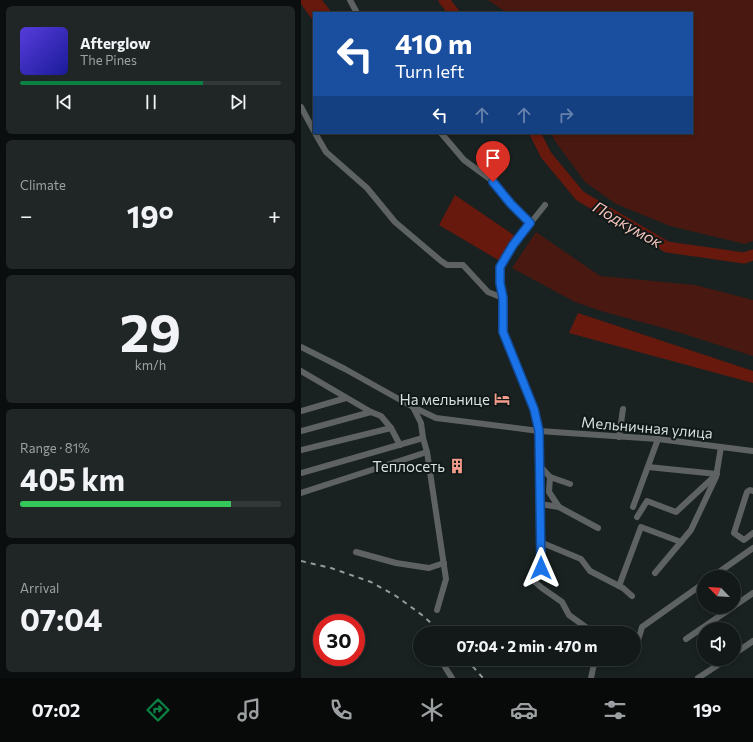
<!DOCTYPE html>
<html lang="en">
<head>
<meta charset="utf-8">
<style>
  :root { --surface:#131919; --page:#202626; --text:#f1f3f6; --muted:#9da0a2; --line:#323838; --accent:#0b8043 }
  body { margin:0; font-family:Commissioner,sans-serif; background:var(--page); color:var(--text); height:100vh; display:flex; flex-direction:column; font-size:15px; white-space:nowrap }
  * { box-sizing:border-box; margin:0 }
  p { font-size:13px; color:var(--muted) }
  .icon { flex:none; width:22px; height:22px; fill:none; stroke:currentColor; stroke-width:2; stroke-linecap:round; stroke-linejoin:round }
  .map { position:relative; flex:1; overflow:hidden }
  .sheet { display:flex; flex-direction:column; gap:6px; padding:6px; background:#0a0e0e; width:301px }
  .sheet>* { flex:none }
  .banner { position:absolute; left:12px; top:12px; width:380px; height:122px; border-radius:0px; box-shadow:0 2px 6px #0003,0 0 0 1px var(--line); background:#1a4fa0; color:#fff; overflow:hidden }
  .needle { width:26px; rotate:295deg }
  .tools { position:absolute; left:396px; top:570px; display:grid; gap:8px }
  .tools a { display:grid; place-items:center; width:44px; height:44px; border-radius:50%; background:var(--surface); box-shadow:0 2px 6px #0003,0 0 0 1px var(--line); font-size:20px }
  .speed { position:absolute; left:12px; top:614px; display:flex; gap:8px; font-size:20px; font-weight:700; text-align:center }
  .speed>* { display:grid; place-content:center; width:52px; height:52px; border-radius:50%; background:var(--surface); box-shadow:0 2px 6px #0003,0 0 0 1px var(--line); line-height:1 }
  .speed .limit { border:6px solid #d22; background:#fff; color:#111 }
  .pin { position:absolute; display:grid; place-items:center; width:34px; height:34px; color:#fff; margin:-41px -17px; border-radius:50% 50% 50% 0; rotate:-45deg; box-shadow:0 0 4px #0007 }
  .pin .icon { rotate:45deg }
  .me { position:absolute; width:44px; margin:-22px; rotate:0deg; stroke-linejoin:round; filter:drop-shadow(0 0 3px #0008) }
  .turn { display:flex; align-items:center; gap:14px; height:84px; padding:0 16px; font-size:18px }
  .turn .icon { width:52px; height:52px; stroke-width:2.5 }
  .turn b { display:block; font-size:28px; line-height:34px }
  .lanes { display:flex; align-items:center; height:38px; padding:0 16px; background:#0003; justify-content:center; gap:20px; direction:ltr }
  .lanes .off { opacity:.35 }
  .big { font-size:30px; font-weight:700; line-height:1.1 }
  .sheet .widget { flex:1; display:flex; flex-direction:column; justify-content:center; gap:6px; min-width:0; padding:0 14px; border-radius:6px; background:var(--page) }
  .sheet .dial { align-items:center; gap:0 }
  .dial b { font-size:52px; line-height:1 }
  .song { display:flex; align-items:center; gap:12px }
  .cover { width:48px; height:48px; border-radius:6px; background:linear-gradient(135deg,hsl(250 70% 55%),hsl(240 70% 35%)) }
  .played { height:4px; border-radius:2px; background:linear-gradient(90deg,var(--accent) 70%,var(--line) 70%) }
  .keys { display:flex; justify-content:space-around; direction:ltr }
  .heat { display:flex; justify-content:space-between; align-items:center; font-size:22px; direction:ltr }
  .charge { height:6px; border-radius:3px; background:linear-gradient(90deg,#34c759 81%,var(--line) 0) }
  .trip { position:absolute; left:112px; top:626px; width:228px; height:40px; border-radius:20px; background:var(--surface); box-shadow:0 2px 6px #0003,0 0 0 1px var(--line); font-weight:700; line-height:40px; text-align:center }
  .dock { display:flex; height:64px; justify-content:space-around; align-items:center; background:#080a0a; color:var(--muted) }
  .dock .icon { width:28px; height:28px }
  .dock .selected { color:var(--accent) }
  .dock b { font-size:18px; color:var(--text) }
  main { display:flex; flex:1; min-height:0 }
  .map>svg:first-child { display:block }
  .green { fill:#491911 }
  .water { fill:#67190d }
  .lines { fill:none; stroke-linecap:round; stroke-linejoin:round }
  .river { stroke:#67190d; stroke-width:11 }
  .minor { stroke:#5e6262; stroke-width:6 }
  .rail { stroke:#959b9b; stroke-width:2; stroke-dasharray:5 5; stroke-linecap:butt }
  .route-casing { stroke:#114b97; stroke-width:10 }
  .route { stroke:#1a73e8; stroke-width:7 }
  .labels { text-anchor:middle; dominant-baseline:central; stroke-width:4; stroke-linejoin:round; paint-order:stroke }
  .poi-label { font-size:15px; fill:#d9dede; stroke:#101818; text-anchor:end }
  .street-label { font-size:15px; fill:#d9dede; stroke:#101818 }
  .water-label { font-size:16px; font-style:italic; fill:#f5c4ba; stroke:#101818 }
</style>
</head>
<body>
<main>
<section class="sheet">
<div class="widget">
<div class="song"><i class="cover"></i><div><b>Afterglow</b><p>The Pines</p></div></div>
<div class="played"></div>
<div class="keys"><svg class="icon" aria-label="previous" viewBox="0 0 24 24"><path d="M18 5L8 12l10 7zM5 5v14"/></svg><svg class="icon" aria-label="pause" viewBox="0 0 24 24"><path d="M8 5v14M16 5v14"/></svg><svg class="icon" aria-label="next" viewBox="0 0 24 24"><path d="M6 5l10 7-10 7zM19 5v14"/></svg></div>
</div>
<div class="widget"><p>Climate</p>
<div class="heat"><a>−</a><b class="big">19°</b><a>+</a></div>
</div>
<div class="widget dial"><b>29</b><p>km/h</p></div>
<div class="widget"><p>Range · 81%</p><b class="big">405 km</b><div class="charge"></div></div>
<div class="widget"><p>Arrival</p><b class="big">07:04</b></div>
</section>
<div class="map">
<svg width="452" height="678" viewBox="0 0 452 678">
  <rect width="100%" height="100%" fill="#192121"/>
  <!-- green -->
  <g class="green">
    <path d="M187 0H452V241L444 244 369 226 315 204 284 182 254 141 250 133H391V13H206Z"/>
    <path d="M235 232 299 276 394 285 452 300V356L377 332 300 311 274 302 211 268Z"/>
  </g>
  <!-- water -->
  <g class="water">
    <path d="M0 0H21L31 13H13V22L0 4Z"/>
    <path d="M154 195 214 236 199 261 138 225Z"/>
    <path d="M277 313 452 371V383L268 333Z"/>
  </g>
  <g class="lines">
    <!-- river -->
    <g class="river">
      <path d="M143 0 153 13"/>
      <path d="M234 133 245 155 279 196 366 247 443 258 452 255"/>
    </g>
    <!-- minor -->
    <g class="minor">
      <path d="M49 0 56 13"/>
      <path d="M0 107 13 131"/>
      <path d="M14 133 25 152 66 188 94 222 140 261 146 265H162L187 292 202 298"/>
      <path d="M140 133 163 160 193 182 210 205 229 223"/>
      <path d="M244 205 212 245 199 267V283L202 298V332L233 409 238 431 240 568 234 582 241 588 261 602 268 615 286 628 289 633"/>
      <path d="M0 347 44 369 112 407 135 418 238 431 357 439 452 451"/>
      <path d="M0 371 70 412 80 416 90 428 99 445"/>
      <path d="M112 407 120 423 122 438 126 452 145 579 136 610"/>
      <path d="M0 411 45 398"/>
      <path d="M0 431 70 412"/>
      <path d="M318 437 322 409"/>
      <path d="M0 450 90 428"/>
      <path d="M239 466 249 477 248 492 258 507"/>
      <path d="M0 473 122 438"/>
      <path d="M249 477 269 484"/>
      <path d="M452 491 449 490 446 492 433 533 443 540 452 533"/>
      <path d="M0 493 126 452"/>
      <path d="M239 504 258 507 297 528"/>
      <path d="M332 507 357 439"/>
      <path d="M336 517 346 501 375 512 416 474 347 467"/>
      <path d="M239 542 280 559 289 571 322 588 331 596"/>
      <path d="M55 552 95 563 128 568 143 563"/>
      <path d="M354 573 390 530 415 477 420 447"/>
      <path d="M411 577 452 548"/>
      <path d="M318 586 340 527 380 542"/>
      <path d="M433 606 452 593"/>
      <path d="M385 639 432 607"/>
      <path d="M333 646 336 644 341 627 403 583"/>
      <path d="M433 654 452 641"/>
      <path d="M144 667 151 678"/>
      <path d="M290 678 294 659"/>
      <path d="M397 678 426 659"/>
    </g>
    <!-- rail -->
    <g class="rail">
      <path d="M0 561 30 568 70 582 95 596 121 615 141 633"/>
      <path d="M165 659 182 678"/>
    </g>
  </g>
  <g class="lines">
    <defs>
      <path id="route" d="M192 182 210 204 229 223 212 245 199 267V283L202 298V332L233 409 238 431 240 568"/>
    </defs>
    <!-- route casing -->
    <use href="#route" class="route-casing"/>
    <!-- route -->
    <use href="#route" class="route"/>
  </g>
  <!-- icons -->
  <defs>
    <symbol id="hotel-bare" viewBox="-9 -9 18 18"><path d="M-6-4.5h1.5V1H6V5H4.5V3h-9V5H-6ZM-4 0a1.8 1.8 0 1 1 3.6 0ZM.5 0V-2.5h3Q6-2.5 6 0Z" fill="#f49d8c" stroke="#101818" stroke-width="2.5" paint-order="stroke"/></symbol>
    <symbol id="building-bare" viewBox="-9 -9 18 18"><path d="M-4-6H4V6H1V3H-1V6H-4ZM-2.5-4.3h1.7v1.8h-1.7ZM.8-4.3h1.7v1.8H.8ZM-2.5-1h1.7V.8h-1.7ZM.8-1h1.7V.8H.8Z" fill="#f49d8c" stroke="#101818" stroke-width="2.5" paint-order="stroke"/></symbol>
  </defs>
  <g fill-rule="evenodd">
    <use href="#hotel-bare" x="190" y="388" width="22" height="22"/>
    <use href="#building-bare" x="145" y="455" width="22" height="22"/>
  </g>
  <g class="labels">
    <!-- poi labels -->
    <g class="poi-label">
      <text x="189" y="399">На мельнице</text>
      <text x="144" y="466">Теплосеть</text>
    </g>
    <!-- street labels -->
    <g class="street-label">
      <text transform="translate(346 427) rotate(5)">Мельничная улица</text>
    </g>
    <!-- water labels -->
    <g class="water-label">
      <text transform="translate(327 224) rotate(30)">Подкумок</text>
    </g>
  </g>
</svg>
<div class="tools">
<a><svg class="needle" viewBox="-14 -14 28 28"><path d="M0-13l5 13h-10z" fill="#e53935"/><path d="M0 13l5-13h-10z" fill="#9da0a2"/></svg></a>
<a><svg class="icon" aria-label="sound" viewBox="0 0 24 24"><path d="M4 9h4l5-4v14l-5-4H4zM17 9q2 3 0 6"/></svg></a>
</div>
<div class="speed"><div class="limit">30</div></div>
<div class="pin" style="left:192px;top:182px;background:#d93025"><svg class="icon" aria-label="arrive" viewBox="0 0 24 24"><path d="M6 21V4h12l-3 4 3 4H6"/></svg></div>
<svg class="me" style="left:240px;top:568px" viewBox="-20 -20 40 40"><path d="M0-17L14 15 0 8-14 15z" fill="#1a73e8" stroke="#fff" stroke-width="4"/></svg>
<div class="trip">07:04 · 2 min · 470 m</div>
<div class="banner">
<div class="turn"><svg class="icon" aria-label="left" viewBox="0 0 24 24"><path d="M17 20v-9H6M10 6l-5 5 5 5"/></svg><div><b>410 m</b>Turn left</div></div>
<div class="lanes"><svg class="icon" aria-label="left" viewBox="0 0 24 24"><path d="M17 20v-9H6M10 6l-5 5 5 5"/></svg><svg class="icon off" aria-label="ahead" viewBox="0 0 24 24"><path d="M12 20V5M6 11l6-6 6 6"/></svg><svg class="icon off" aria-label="ahead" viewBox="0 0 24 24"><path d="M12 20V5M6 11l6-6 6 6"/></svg><svg class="icon off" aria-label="right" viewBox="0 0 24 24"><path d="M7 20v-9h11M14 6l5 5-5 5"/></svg></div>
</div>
</div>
</main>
<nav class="dock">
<b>07:02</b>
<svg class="icon selected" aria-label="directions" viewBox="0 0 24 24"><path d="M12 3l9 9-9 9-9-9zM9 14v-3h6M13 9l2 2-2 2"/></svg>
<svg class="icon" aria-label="music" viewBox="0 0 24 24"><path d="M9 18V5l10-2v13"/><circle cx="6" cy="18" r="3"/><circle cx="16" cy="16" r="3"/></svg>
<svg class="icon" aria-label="phone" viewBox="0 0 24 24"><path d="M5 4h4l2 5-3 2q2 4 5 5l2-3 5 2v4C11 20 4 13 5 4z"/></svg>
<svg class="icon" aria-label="climate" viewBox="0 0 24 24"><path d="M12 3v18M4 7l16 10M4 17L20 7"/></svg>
<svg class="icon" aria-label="car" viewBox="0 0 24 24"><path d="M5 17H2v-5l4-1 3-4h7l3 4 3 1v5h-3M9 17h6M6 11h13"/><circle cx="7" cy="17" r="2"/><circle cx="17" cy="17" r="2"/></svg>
<svg class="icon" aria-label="filters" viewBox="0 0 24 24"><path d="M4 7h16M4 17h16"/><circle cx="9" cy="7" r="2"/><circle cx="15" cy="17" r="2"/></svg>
<b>19°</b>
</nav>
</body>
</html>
